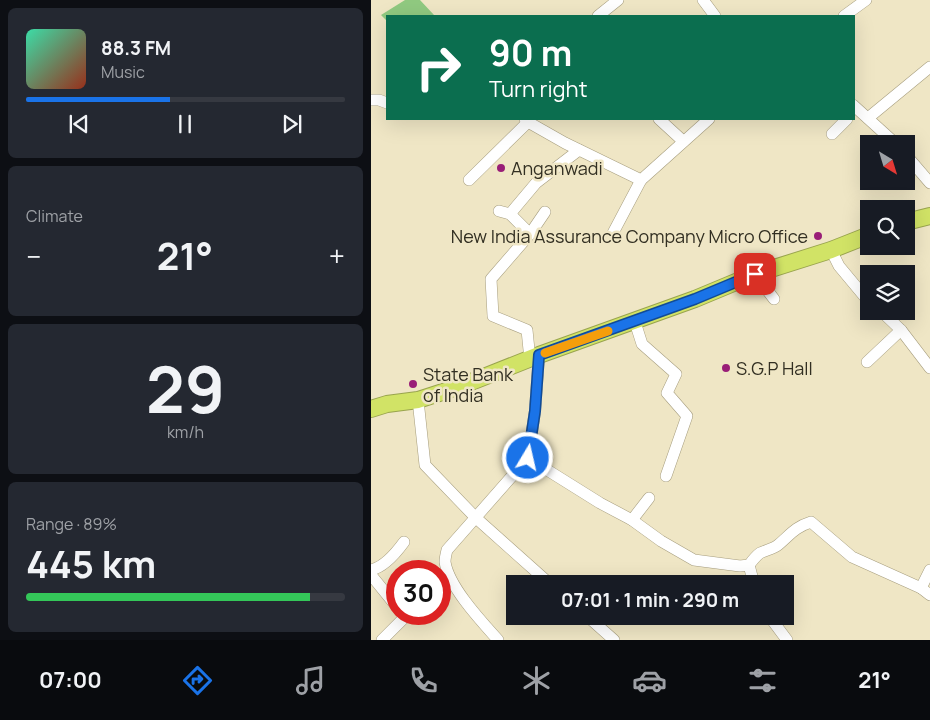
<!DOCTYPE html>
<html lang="en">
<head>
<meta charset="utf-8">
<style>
  :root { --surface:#171b24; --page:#242831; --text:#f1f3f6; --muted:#9ea1a6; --line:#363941; --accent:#1a73e8 }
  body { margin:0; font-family:Manrope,sans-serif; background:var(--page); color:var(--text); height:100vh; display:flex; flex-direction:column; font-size:19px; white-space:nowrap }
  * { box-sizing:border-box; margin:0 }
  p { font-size:16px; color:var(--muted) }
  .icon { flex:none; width:28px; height:28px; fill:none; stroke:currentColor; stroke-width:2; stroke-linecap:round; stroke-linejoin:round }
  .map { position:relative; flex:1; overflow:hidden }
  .sheet { display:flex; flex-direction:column; gap:8px; padding:8px; background:#0d0f14; width:371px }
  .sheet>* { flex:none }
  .hud { position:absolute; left:15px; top:15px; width:469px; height:105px; border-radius:0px; box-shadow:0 5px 20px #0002; background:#0b6e4f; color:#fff; overflow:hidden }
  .needle { width:32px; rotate:142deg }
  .buttons { position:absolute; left:489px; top:135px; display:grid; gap:10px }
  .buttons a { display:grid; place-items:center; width:55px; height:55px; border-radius:0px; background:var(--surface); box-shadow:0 5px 20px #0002; font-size:25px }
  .speed { position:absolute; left:15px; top:560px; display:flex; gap:10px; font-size:25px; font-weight:700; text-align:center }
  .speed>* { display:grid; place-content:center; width:65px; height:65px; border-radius:50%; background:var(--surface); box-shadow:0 5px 20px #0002; line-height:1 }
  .speed .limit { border:8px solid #d22; background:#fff; color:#111 }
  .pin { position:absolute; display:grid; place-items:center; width:42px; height:42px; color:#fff; margin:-21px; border-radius:10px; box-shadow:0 2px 8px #0006 }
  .me { position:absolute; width:55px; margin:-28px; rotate:9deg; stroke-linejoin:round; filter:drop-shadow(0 0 4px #0008) }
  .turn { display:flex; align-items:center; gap:18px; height:105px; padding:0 20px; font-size:22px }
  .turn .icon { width:65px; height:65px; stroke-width:2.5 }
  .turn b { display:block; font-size:35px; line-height:42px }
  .big { font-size:38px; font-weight:700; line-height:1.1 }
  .sheet .tile { flex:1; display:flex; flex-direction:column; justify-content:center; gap:8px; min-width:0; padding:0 18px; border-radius:8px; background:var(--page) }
  .sheet .dial { align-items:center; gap:0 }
  .dial b { font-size:65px; line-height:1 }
  .song { display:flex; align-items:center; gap:15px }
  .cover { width:60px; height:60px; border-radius:8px; background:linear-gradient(135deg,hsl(160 70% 55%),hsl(10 70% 35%)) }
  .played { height:5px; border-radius:2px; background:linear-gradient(90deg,var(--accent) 45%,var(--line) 45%) }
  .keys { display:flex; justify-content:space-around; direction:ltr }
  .heat { display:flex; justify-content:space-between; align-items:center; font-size:28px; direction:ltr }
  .charge { height:8px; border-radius:4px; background:linear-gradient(90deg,#34c759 89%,var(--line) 0) }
  .trip { position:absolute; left:135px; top:575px; width:288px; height:50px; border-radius:0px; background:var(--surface); box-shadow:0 5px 20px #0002; font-weight:700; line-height:50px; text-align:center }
  .tabs { display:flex; height:80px; justify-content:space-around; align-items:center; background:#090b0e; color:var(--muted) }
  .tabs .icon { width:35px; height:35px }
  .tabs .current { color:var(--accent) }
  .tabs b { font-size:22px; color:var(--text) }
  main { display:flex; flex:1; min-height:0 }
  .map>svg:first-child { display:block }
  .water { fill:#90c980 }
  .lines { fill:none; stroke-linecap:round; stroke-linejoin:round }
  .minor-casing { stroke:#a79e7f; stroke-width:12 }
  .highway-casing { stroke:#99a44e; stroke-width:18 }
  .minor { stroke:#fff; stroke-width:11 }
  .highway { stroke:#d1e366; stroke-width:16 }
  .route-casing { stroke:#114b97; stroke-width:12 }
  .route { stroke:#1a73e8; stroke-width:9 }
  .slow { stroke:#f59e0b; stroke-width:9 }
  .poi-dot { fill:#991e77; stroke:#efe6c5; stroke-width:2 }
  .labels { text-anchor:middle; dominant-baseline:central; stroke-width:5; stroke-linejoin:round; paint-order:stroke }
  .poi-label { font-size:18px; fill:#322f22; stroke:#efe6c5; text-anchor:start }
</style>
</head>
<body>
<main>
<section class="sheet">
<div class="tile">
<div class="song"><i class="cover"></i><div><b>88.3 FM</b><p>Music</p></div></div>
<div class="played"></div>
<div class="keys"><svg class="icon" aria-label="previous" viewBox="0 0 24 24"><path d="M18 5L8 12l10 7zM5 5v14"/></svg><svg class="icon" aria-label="pause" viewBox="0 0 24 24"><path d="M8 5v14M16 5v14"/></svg><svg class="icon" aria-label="next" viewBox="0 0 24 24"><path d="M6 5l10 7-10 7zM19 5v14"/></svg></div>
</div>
<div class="tile"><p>Climate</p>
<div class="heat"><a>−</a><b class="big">21°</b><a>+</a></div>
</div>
<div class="tile dial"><b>29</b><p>km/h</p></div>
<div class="tile"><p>Range · 89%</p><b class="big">445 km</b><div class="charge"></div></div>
</section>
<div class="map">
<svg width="559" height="640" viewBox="0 0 559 640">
  <rect width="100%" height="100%" fill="#efe6c5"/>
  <!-- water -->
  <path class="water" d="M34 0H49L63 15 61 16H16V21L10 15Z"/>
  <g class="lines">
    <defs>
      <g id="minor">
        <path d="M332 0 344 16"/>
        <path d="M227 16 247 0"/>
        <path d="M473 16 495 0"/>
        <path d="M0 100H8L16 103"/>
        <path d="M482 105 525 144"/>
        <path d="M497 118 559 67"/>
        <path d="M154 119 157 122 194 143 270 180 338 119"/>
        <path d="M288 119 312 141"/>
        <path d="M461 134 476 119"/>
        <path d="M535 155 559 183"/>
        <path d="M98 180 157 122"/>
        <path d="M128 211 139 214 159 234 120 279 122 316 156 330 159 360"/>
        <path d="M139 214 165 183 208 150"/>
        <path d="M242 233 270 180"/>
        <path d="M159 234 174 212"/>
        <path d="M460 250 468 266 498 302"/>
        <path d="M384 274 403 299"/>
        <path d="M510 311 530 330 559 368"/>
        <path d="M264 322 271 344 305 374 296 393 316 416 295 476"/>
        <path d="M168 355 164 411 157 458 229 503 261 520 290 541 323 560 369 566 378 565C381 561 385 556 389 553 395 550 402 549 407 545 419 535 424 527 440 522L481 557 550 588"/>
        <path d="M496 362 530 330"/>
        <path d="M47 400 54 465 105 518 179 584"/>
        <path d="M261 520 278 498"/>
        <path d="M378 565 383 584"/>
        <path d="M0 570C13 567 25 553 33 542"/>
        <path d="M559 570 550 588 559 595"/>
        <path d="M0 575 26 607"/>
        <path d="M216 616 243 640"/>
        <path d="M398 616 416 640"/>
        <path d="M11 640 32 619 34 616 32 614"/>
        <path d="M127 640C110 621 78 587 74 562 74 558 75 554 76 550L157 458"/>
      </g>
      <g id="highway">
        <path d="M535 222 559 216"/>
        <path d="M0 409 16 404 47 400 90 386 168 355 324 299 384 274 460 250 498 235"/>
      </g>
    </defs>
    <!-- minor casing -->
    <use href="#minor" class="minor-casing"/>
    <!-- highway casing -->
    <use href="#highway" class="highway-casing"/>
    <!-- minor -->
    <use href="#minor" class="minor"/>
    <!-- highway -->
    <use href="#highway" class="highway"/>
  </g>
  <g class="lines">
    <defs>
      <path id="route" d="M157 458 164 411 168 355 324 299 384 274"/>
    </defs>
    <!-- route casing -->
    <use href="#route" class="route-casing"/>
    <!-- route -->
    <use href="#route" class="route"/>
    <!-- slow -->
    <path class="slow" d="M174 353 237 331"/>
  </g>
  <!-- markers -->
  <g class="poi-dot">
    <circle cx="130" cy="168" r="5"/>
    <circle cx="447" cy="236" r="5"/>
    <circle cx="355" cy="368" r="5"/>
    <circle cx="42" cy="384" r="5"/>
  </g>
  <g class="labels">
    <!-- poi labels -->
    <g class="poi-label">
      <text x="140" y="168">Anganwadi</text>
      <text x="437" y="236" text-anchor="end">New India Assurance Company Micro Office</text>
      <text x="365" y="368">S.G.P Hall</text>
      <text x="52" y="374">State Bank<tspan x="52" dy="21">of India</tspan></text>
    </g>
  </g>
</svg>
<div class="buttons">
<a><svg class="needle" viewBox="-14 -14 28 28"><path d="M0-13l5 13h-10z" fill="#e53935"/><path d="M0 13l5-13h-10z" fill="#9ea1a6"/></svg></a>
<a><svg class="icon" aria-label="search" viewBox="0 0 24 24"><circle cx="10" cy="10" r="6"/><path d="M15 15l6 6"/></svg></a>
<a><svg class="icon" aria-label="layers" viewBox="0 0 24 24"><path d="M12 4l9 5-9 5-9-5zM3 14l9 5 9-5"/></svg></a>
</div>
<div class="speed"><div class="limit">30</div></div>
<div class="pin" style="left:384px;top:274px;background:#d93025"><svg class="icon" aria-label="arrive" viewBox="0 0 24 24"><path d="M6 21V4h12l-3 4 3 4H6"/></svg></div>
<svg class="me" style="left:157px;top:458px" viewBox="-20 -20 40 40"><circle r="17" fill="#1a73e8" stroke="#fff" stroke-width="3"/><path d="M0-11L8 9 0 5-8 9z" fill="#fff"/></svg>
<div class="trip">07:01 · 1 min · 290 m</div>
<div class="hud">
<div class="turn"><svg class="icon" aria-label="right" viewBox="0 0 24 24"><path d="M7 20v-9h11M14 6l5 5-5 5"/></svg><div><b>90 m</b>Turn right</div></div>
</div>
</div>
</main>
<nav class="tabs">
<b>07:00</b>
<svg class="icon current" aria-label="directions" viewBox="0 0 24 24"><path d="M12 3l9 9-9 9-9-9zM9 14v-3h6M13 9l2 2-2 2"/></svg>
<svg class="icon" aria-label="music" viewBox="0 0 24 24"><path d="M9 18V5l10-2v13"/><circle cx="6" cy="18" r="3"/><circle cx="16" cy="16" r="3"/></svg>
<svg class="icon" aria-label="phone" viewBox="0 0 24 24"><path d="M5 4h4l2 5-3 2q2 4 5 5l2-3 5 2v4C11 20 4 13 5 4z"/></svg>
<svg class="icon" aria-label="climate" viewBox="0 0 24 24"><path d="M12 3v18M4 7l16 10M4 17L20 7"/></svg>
<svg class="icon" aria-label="car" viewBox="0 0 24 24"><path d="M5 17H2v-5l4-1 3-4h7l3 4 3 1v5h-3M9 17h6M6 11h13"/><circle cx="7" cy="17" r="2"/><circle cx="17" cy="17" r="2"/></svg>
<svg class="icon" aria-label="filters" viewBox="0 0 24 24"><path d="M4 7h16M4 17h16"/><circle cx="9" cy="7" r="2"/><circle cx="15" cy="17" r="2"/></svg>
<b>21°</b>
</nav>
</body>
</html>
